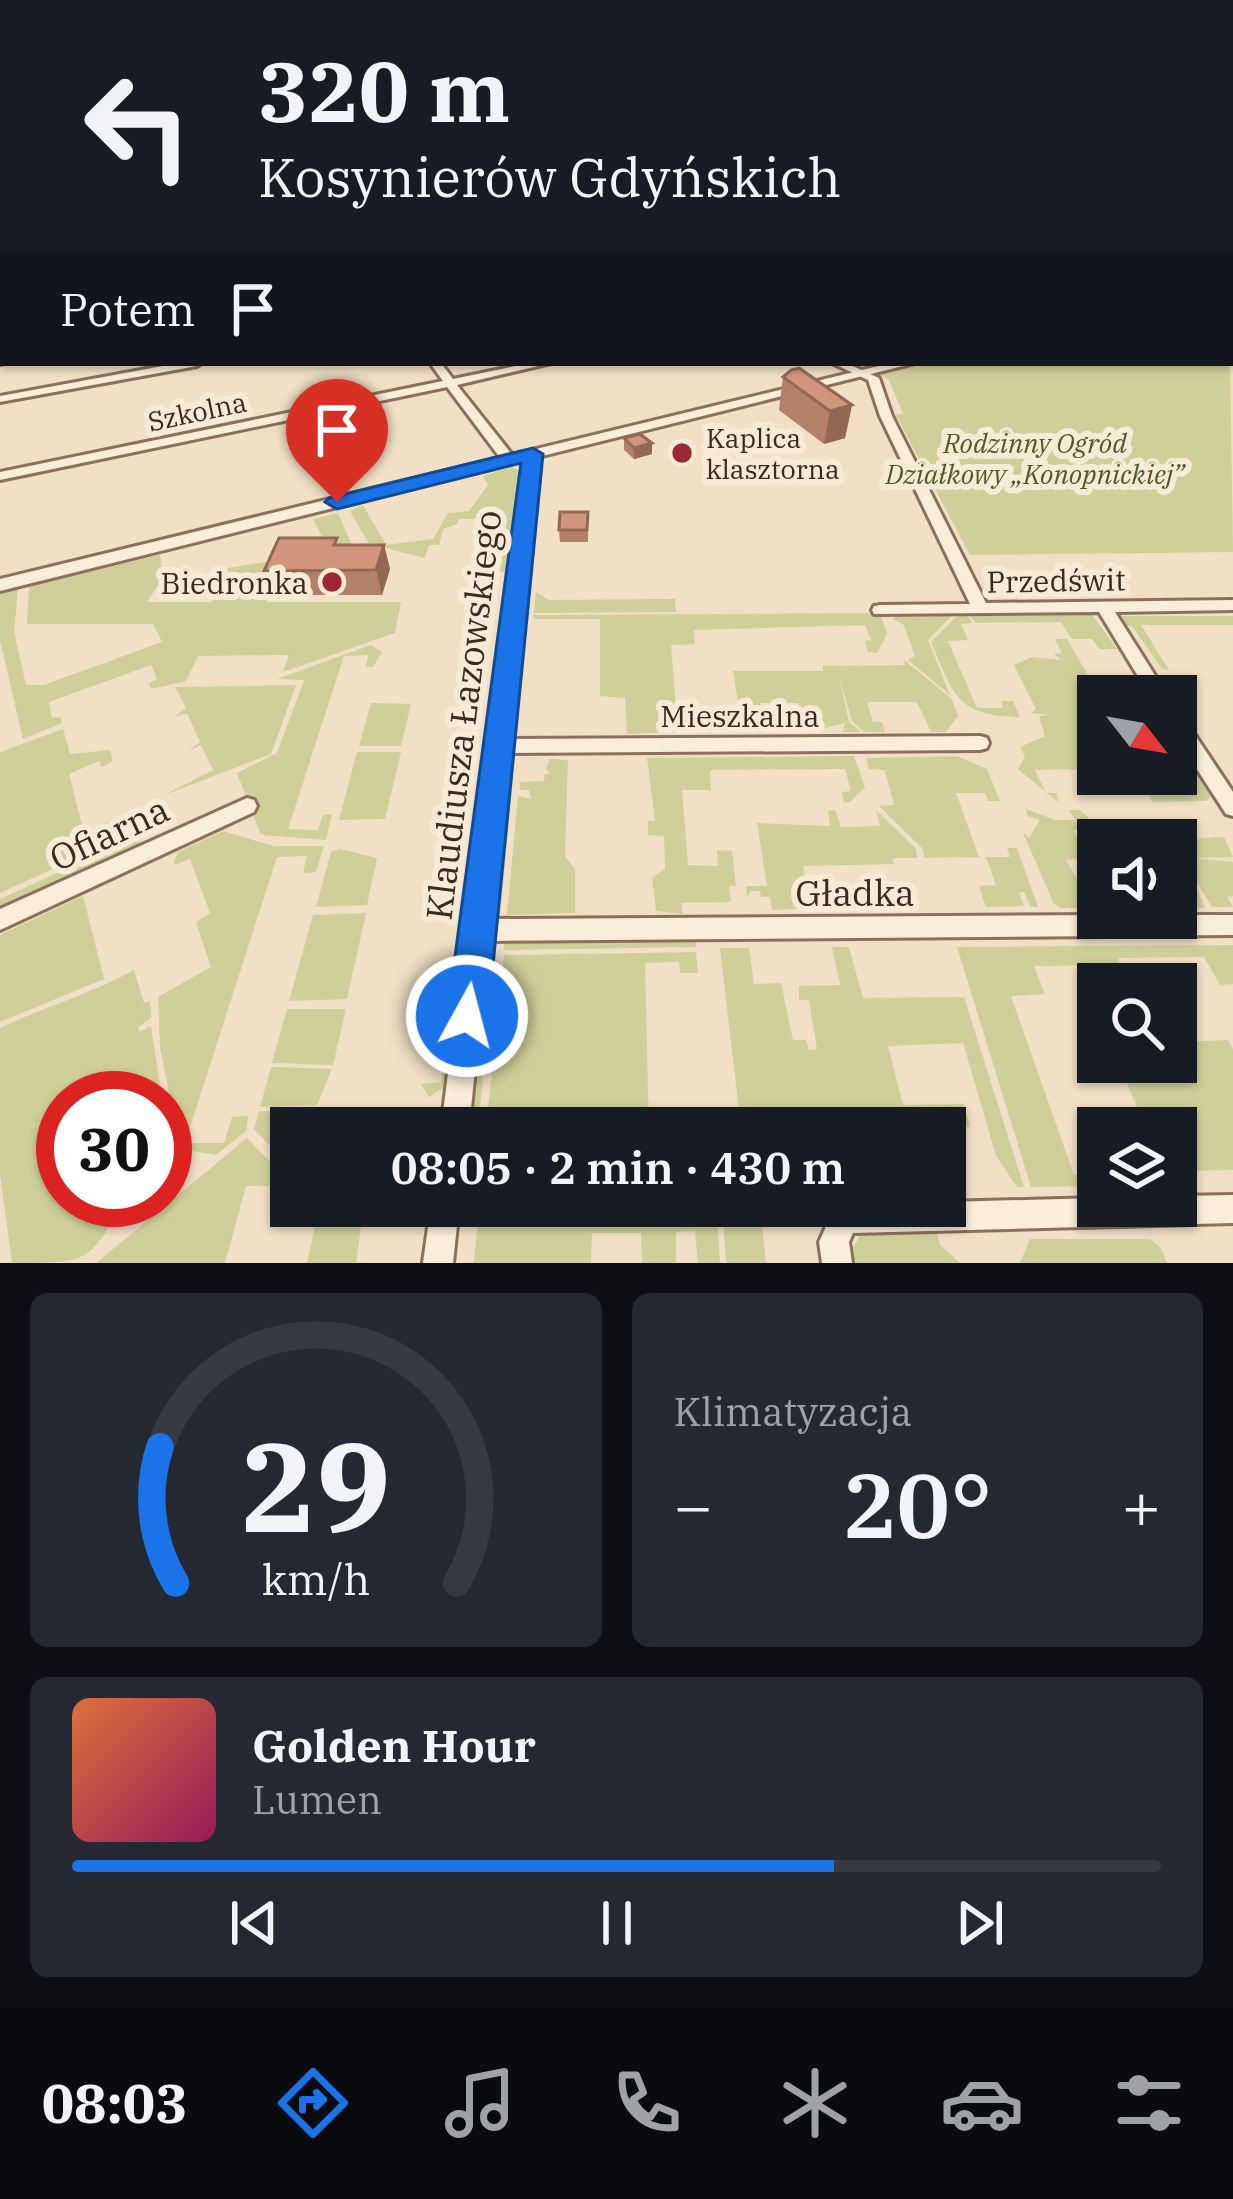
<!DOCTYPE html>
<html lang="pl">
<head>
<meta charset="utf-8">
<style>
  :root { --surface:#171b24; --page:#242831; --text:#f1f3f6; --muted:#9ea1a6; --line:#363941; --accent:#1a73e8 }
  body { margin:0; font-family:"IBM Plex Serif",serif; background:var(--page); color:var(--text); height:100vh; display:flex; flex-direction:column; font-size:45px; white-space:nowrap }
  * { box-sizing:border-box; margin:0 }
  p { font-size:39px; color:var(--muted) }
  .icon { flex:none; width:66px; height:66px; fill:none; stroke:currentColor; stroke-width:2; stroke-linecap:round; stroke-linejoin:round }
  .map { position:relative; height:1263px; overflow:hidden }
  .details { display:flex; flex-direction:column; gap:30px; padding:30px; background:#0d0f14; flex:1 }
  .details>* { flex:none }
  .hud { position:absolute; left:0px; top:0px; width:1233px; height:366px; box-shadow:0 3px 9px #0004; background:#171b24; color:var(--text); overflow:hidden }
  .needle { width:78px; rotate:121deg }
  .buttons { position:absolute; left:1077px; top:675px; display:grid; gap:24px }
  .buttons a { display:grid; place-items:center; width:120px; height:120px; border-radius:0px; background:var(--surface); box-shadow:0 3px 9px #0004; font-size:60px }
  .speed { position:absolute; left:36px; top:1071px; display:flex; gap:24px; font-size:60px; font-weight:700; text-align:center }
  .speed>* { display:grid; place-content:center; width:156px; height:156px; border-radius:50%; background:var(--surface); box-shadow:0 3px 9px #0004; line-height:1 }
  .speed .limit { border:18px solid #d22; background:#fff; color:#111 }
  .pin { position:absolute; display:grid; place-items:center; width:102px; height:102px; color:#fff; margin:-123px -51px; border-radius:50% 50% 50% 0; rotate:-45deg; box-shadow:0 0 12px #0007 }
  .pin .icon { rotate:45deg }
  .me { position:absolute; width:132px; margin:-66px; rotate:7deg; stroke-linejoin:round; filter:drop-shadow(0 0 9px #0008) }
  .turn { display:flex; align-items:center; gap:42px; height:252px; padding:0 60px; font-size:54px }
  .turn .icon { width:156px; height:156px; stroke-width:2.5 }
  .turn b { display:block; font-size:84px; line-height:102px }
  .then { display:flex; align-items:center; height:114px; padding:0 60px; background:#0003; gap:24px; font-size:45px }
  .big { font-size:90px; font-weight:600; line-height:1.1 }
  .details .card { flex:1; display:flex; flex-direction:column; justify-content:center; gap:18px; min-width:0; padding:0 42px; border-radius:18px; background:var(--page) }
  .details .dial { align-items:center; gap:0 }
  .dial svg { height:312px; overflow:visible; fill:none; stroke:var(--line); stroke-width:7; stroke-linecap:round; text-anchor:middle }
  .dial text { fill:var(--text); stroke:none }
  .song { display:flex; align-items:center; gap:36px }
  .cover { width:144px; height:144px; border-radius:18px; background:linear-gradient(135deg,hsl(20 70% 55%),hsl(330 70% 35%)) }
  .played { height:12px; border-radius:6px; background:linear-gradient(90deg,var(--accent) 70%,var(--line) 70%) }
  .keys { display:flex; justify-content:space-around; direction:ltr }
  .heat { display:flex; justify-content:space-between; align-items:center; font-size:66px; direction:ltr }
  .details .tiles { flex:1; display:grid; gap:30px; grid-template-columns:1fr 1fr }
  .card:last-child { grid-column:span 2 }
  .trip { position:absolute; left:270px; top:1107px; width:696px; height:120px; border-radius:0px; background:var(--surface); box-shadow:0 3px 9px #0004; font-weight:600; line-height:120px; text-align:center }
  .dock { display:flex; height:192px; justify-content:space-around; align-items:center; background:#090b0e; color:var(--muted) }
  .dock .icon { width:84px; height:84px }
  .dock .on { color:var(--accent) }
  .dock b { font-size:54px; color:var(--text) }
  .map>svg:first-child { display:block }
  .green { fill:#cfd099 }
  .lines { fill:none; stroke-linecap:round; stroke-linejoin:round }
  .minor-casing { stroke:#8d705b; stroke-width:6 }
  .tertiary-casing { stroke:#8d705b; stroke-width:6 }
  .minor { fill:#faedda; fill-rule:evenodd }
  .tertiary { fill:#faedda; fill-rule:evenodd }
  .wall { fill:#b38069 }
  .shaded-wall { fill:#926855 }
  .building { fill:#d0957a; stroke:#926855; stroke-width:3 }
  .route { fill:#1a73e8; stroke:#114b97; stroke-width:3 }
  .poi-dot { fill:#9f2735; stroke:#f7ead6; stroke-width:4.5 }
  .labels { text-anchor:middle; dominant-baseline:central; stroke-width:12; stroke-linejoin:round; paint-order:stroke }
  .far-street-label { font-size:27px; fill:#3d2a1f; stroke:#f7ead6 }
  .far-poi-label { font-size:27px; fill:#3d2a1f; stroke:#f7ead6; text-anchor:start }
  .far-park-label { font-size:27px; font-style:italic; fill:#525a25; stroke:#f7ead6 }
  .street-label { font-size:30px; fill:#3d2a1f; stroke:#f7ead6 }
  .poi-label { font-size:30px; fill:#3d2a1f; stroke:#f7ead6; text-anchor:end }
  .near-street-label { font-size:36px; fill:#3d2a1f; stroke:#f7ead6 }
</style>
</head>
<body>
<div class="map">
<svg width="1233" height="1263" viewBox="0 0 1233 1263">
  <rect width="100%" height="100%" fill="#f1dfc6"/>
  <!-- green -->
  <g class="green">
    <path d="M1230 358 1233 552 970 555 898 419 889 416 903 414 889 380 879 374 932 363H1230Z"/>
    <path d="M511 467 520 471 507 572 479 571 489 569 497 525 487 524V519H459L457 524 443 529 439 545H429L425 558 369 544 350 511 363 505 386 545 433 539 448 513 469 511 488 485 483 476Z"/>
    <path d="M338 513 354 550 332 558 285 561 266 602H401L395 633 283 672 289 655 198 656 186 681 151 689 149 683 157 679 151 665 49 702 52 718 60 717 62 723 23 739 0 640V593L18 589 14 632 26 685H44L162 642 153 624H27L29 586 160 555 162 568 168 570 147 602H212L228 568 330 552 313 519Z"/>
    <path d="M536 592 549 600 675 599 676 612 534 613Z"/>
    <path d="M962 611 1090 612 1117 649H1099L1092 639H1072L1061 622 976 623 966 612 972 623 961 624 968 640 948 641 977 708H1003L1001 701H1013L1020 717C956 716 954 695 931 642Z"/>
    <path d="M899 612 955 613 928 640 950 695 908 660 915 656 903 624 893 619Z"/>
    <path d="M880 613 887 634 877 653 868 652 865 641 871 640 865 625 694 630 695 644 671 645 677 720H703V715H715L716 730 627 734 625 698 600 696V619H534V615Z"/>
    <path d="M1121 616H1233V625H1141L1169 670 1162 669 1132 626H1123Z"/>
    <path d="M1055 639H1067L1097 691 1092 692 1098 703V769L1035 770 1046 793H1057L1058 802 1018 769 1025 757 1020 747 1045 736 1039 716 1050 715 1032 713 1036 709 1014 665 1032 657 1061 660 1054 654 1062 653Z"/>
    <path d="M371 645 382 652 373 667H366L368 655 344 656 288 829 318 830 323 815 332 814 326 840 261 835 237 773 277 753 304 680 277 679Z"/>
    <path d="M904 660 952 699 958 716 946 732H931L917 702H867L873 722H882L885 732H864L852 721 839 676 849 722 861 732H843L845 723 808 732 798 703H760L764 733H743L749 732 747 725 725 726 724 722 741 721 733 671H823V666L905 665Z"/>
    <path d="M296 685 271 754 164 795 213 770 201 745 188 751 200 742 187 713 174 717 186 708 175 687Z"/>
    <path d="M371 703 411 704 401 746H359Z"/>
    <path d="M63 729 70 754 110 750 113 761 102 767 99 761 69 774 84 833 131 811 137 831 0 893V752Z"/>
    <path d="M357 752H401L385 819 339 820Z"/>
    <path d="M515 756 500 918 491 902 507 765Z"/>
    <path d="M854 756 865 788 850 802 844 803 842 792 851 791 845 769 710 770 711 790H682L688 865 718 866 717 850 732 851 736 886H729L731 902 682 903V914L656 911 652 878 665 869 664 836 648 835V821H655L647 758Z"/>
    <path d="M957 756 987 769 1000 801H988L985 793H956L979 857 925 858 922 848 879 806 894 805 885 770 869 769 866 758Z"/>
    <path d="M550 759 568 760 565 856 575 869V913L507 915 518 796 531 799 529 790H520V782L544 781 545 774H550L546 768Z"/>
    <path d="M1176 760H1187L1211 796 1207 801 1152 802 1147 792 1157 791 1147 774H1176Z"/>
    <path d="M480 778H486L446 1086 429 1097 421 1084 441 1082Z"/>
    <path d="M1026 809 1055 820H1076L1068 810H1080L1092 821H1122L1137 840H1114L1108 829 1073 830 1078 840H1088L1093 849H1084L1088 858 1066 860 1086 895H1098V908H1061L1054 904 1023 833 1029 838 1040 820 1028 816Z"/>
    <path d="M835 810 841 827 880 826 876 810 915 848 918 858H893L894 864 803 866 808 894H828L831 908 772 910 770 897H761L760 891H751L747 897 746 886H767L757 823 830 826 828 811Z"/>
    <path d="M223 831 273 846H324L316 872 303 873 307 856 277 857 185 1143H224L232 1117 248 1116 246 1131 216 1155 180 1149 160 1047 158 997 211 967 196 922 210 913 190 859 175 865 174 861 178 852Z"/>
    <path d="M138 836 140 843 133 851 0 914V899Z"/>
    <path d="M1224 837 1233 857 1193 858 1233 862V896L1227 897 1233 907H1212L1188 868 1205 908 1176 907V849L1201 838Z"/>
    <path d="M1007 848H1017L1038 907H1031L1024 892 1019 893 1024 906 986 907 979 886 996 885 986 857H1010Z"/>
    <path d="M340 849 377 858 367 905 316 907 331 852Z"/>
    <path d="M83 896 104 979 0 1022V935Z"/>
    <path d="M366 913 347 999 289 1001 313 915Z"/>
    <path d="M696 937V947L504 950V943Z"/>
    <path d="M1233 945V984L1220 985 1204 957 1118 958 1120 965 1034 966 1045 994 1011 996 1074 1175H1098V1186L1031 1187 957 947Z"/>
    <path d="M832 947H849L863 998 964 997 1024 1187H1017L996 1156 963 1043 888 1046 903 1105 964 1104 970 1127H948L950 1137H945V1128H741L720 948H749L754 984 781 983 793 1040H806L809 1050 817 1049 809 1000H799V986L840 985Z"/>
    <path d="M496 948 478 1128H465L485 962Z"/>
    <path d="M696 952 698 973H680L679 962 645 963 649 1128H486L504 955Z"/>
    <path d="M134 970 144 1003 150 1001 151 1018 138 1027 140 1032 151 1026 162 1098H63V1200H123C91 1263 88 1263 12 1263L0 1174V1028C44 1007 91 994 134 970Z"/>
    <path d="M287 1009H346L333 1065 272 1063Z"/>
    <path d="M1228 1040 1233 1049V1170L1176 1171V1128H1146L1118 1062H1176V1042Z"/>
    <path d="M271 1067 332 1069 317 1105 260 1107Z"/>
    <path d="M259 1111 323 1112 320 1128H291V1168L254 1129Z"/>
    <path d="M247 1138 291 1183V1206L301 1207H281L285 1186H246L225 1263H96Z"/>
    <path d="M319 1206H356L362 1220 356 1263H307Z"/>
    <path d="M479 1206H716L720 1263H698L695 1231 676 1232V1263H642L641 1233H592L591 1263H474Z"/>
    <path d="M722 1206H760L766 1263H726Z"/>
    <path d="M864 1228H936L940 1245 960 1263H845Z"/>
    <path d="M1030 1239H1150L1161 1248 1167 1263H1020Z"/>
  </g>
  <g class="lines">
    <defs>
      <g id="minor">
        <path d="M1230 162 1233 163V167L1230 166Z"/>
        <rect x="0" y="163" width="3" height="4"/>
        <path d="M3 179V183L0 184V180Z"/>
        <rect x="0" y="200" width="3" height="4"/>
        <rect x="0" y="214" width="3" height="4"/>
        <path d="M3 331 4 363 0 364V332Z"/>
        <path d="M179 363H202L197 366 0 402V396Z"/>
        <path d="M430 363H441L453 379 530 363H551L457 385 514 457V463H504L447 387 0 480V472L443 381Z"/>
        <path d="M832 363H846L879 378 892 416 986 603 1233 600V610L1115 612 1168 696H1150L1099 612 874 614 872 610 874 606 880 605 970 604 880 416 868 380Z"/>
        <path d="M533 450 539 454 509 739 980 736 987 738 989 743 987 748 980 750 508 753 490 919 1098 915V918H1176V915H1233V935L488 941 469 1128H441L527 454Z"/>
        <path d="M1176 715 1183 717 1233 792V816L1226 814 1176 737Z"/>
        <path d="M247 798 254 800 257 806 254 812 0 930V909Z"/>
        <path d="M1233 1195V1223L853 1233 849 1242 852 1263H822L819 1242 834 1209 840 1206H945V1202L1098 1198V1206H1176V1196Z"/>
        <path d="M431 1206H459L453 1263H423Z"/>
      </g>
      <g id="tertiary">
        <path d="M1230 225 1233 226V233L1230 232Z"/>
        <path d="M3 245V251L0 252V246Z"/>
        <rect x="1230" y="348" width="3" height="8"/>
        <path d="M891 363H915L0 591V579Z"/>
      </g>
    </defs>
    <!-- minor casing -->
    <use href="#minor" class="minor-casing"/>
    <!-- tertiary casing -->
    <use href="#tertiary" class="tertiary-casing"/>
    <!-- minor -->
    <use href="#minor" class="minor"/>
    <!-- tertiary -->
    <use href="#tertiary" class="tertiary"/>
  </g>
  <!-- wall -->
  <g class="wall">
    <path d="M783 377 852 405 845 438 824 444 779 410Z"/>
    <path d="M624 438 652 454 634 459 624 450Z"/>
    <path d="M588 512V542H560L559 530Z"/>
    <path d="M338 545H384L390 569 382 595H272L264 571Z"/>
  </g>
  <!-- shaded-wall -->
  <g class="shaded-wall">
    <path d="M852 405 845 438 824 444 830 411Z"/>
    <path d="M652 443V454L634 459V448Z"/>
    <path d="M384 545 390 569 382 595 376 570Z"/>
  </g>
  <!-- building -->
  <g class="building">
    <path d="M799 368 852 405 830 411 783 377 791 370Z"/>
    <path d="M640 434 652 443 634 448 624 438Z"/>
    <path d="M560 512H588L587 530H559Z"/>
    <path d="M279 538H337L334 545H384L376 570 264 571Z"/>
  </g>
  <!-- sky -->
  <linearGradient id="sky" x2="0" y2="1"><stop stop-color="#8ebad5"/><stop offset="0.47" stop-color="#f9f1e5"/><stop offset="1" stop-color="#f9f1e5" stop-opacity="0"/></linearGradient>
  <rect width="1233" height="336" fill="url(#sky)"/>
  <!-- route -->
  <path class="route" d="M533 448 543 454 488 1016 482 1031 467 1037 453 1031 447 1016 521 463 337 509 325 502 329 498Z"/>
  <!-- markers -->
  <g class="poi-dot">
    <circle cx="682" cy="453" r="12"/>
    <circle cx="332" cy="582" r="12"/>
  </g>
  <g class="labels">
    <!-- far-street labels -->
    <g class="far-street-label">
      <text transform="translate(197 411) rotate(-12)">Szkolna</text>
    </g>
    <!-- far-poi labels -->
    <g class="far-poi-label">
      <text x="706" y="437">Kaplica<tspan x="706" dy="31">klasztorna</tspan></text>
    </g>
    <!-- far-park labels -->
    <g class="far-park-label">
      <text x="1035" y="442">Rodzinny Ogród<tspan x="1035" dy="31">Działkowy „Konopnickiej”</tspan></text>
    </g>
    <!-- street labels -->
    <g class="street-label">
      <text transform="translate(1056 580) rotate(-1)">Przedświt</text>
      <text x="740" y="715">Mieszkalna</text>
    </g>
    <!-- poi labels -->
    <g class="poi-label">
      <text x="308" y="582">Biedronka</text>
    </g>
    <!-- near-street labels -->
    <g class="near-street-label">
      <text transform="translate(463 715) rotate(-83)">Klaudiusza Łazowskiego</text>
      <text transform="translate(109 833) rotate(-25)">Ofiarna</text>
      <text x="855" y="892">Gładka</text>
    </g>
  </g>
</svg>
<div class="buttons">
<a><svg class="needle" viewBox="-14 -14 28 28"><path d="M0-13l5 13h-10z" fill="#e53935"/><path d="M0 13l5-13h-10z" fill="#9ea1a6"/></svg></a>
<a><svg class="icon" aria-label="sound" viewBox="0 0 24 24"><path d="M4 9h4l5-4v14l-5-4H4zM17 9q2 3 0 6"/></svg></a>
<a><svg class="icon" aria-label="search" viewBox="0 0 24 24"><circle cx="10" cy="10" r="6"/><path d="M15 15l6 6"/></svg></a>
<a><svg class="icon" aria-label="layers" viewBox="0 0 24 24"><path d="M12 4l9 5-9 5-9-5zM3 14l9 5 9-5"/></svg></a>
</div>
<div class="speed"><div class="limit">30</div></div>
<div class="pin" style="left:337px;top:502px;background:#d93025"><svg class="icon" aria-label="arrive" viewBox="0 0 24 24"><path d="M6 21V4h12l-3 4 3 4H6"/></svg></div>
<svg class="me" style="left:467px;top:1016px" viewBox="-20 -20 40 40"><circle r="17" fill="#1a73e8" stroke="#fff" stroke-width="3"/><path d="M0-11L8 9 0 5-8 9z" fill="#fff"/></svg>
<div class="trip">08:05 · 2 min · 430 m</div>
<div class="hud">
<div class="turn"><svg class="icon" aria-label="left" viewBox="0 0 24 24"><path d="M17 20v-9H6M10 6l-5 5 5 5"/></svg><div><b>320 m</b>Kosynierów Gdyńskich</div></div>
<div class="then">Potem<svg class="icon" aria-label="arrive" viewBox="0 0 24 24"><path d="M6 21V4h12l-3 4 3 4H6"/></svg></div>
</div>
</div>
<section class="details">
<div class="tiles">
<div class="card dial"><svg viewBox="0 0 100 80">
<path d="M14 69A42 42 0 1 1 86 69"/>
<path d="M14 69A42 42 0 0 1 10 34" stroke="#1a73e8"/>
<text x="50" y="56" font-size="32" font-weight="700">29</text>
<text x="50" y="72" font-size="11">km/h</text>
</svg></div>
<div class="card"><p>Klimatyzacja</p>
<div class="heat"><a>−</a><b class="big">20°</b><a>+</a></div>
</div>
<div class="card">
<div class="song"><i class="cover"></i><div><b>Golden Hour</b><p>Lumen</p></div></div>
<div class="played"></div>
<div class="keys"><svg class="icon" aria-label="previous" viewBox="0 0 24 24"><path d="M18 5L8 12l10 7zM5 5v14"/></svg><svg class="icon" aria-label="pause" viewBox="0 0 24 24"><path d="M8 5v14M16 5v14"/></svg><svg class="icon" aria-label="next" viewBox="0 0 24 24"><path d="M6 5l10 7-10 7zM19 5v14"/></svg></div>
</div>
</div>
</section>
<nav class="dock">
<b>08:03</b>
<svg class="icon on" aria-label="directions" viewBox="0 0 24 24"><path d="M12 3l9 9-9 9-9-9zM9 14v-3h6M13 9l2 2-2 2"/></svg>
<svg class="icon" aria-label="music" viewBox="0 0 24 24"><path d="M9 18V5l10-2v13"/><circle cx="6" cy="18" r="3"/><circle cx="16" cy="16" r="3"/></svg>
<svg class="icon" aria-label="phone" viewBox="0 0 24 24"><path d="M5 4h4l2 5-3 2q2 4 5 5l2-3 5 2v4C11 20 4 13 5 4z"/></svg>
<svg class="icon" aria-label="climate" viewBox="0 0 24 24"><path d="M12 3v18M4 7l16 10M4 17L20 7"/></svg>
<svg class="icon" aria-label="car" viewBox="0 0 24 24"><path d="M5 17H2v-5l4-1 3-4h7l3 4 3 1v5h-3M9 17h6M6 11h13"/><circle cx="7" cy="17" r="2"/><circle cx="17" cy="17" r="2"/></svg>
<svg class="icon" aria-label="filters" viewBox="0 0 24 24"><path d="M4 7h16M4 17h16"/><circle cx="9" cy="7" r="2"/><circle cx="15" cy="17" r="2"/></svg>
</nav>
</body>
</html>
